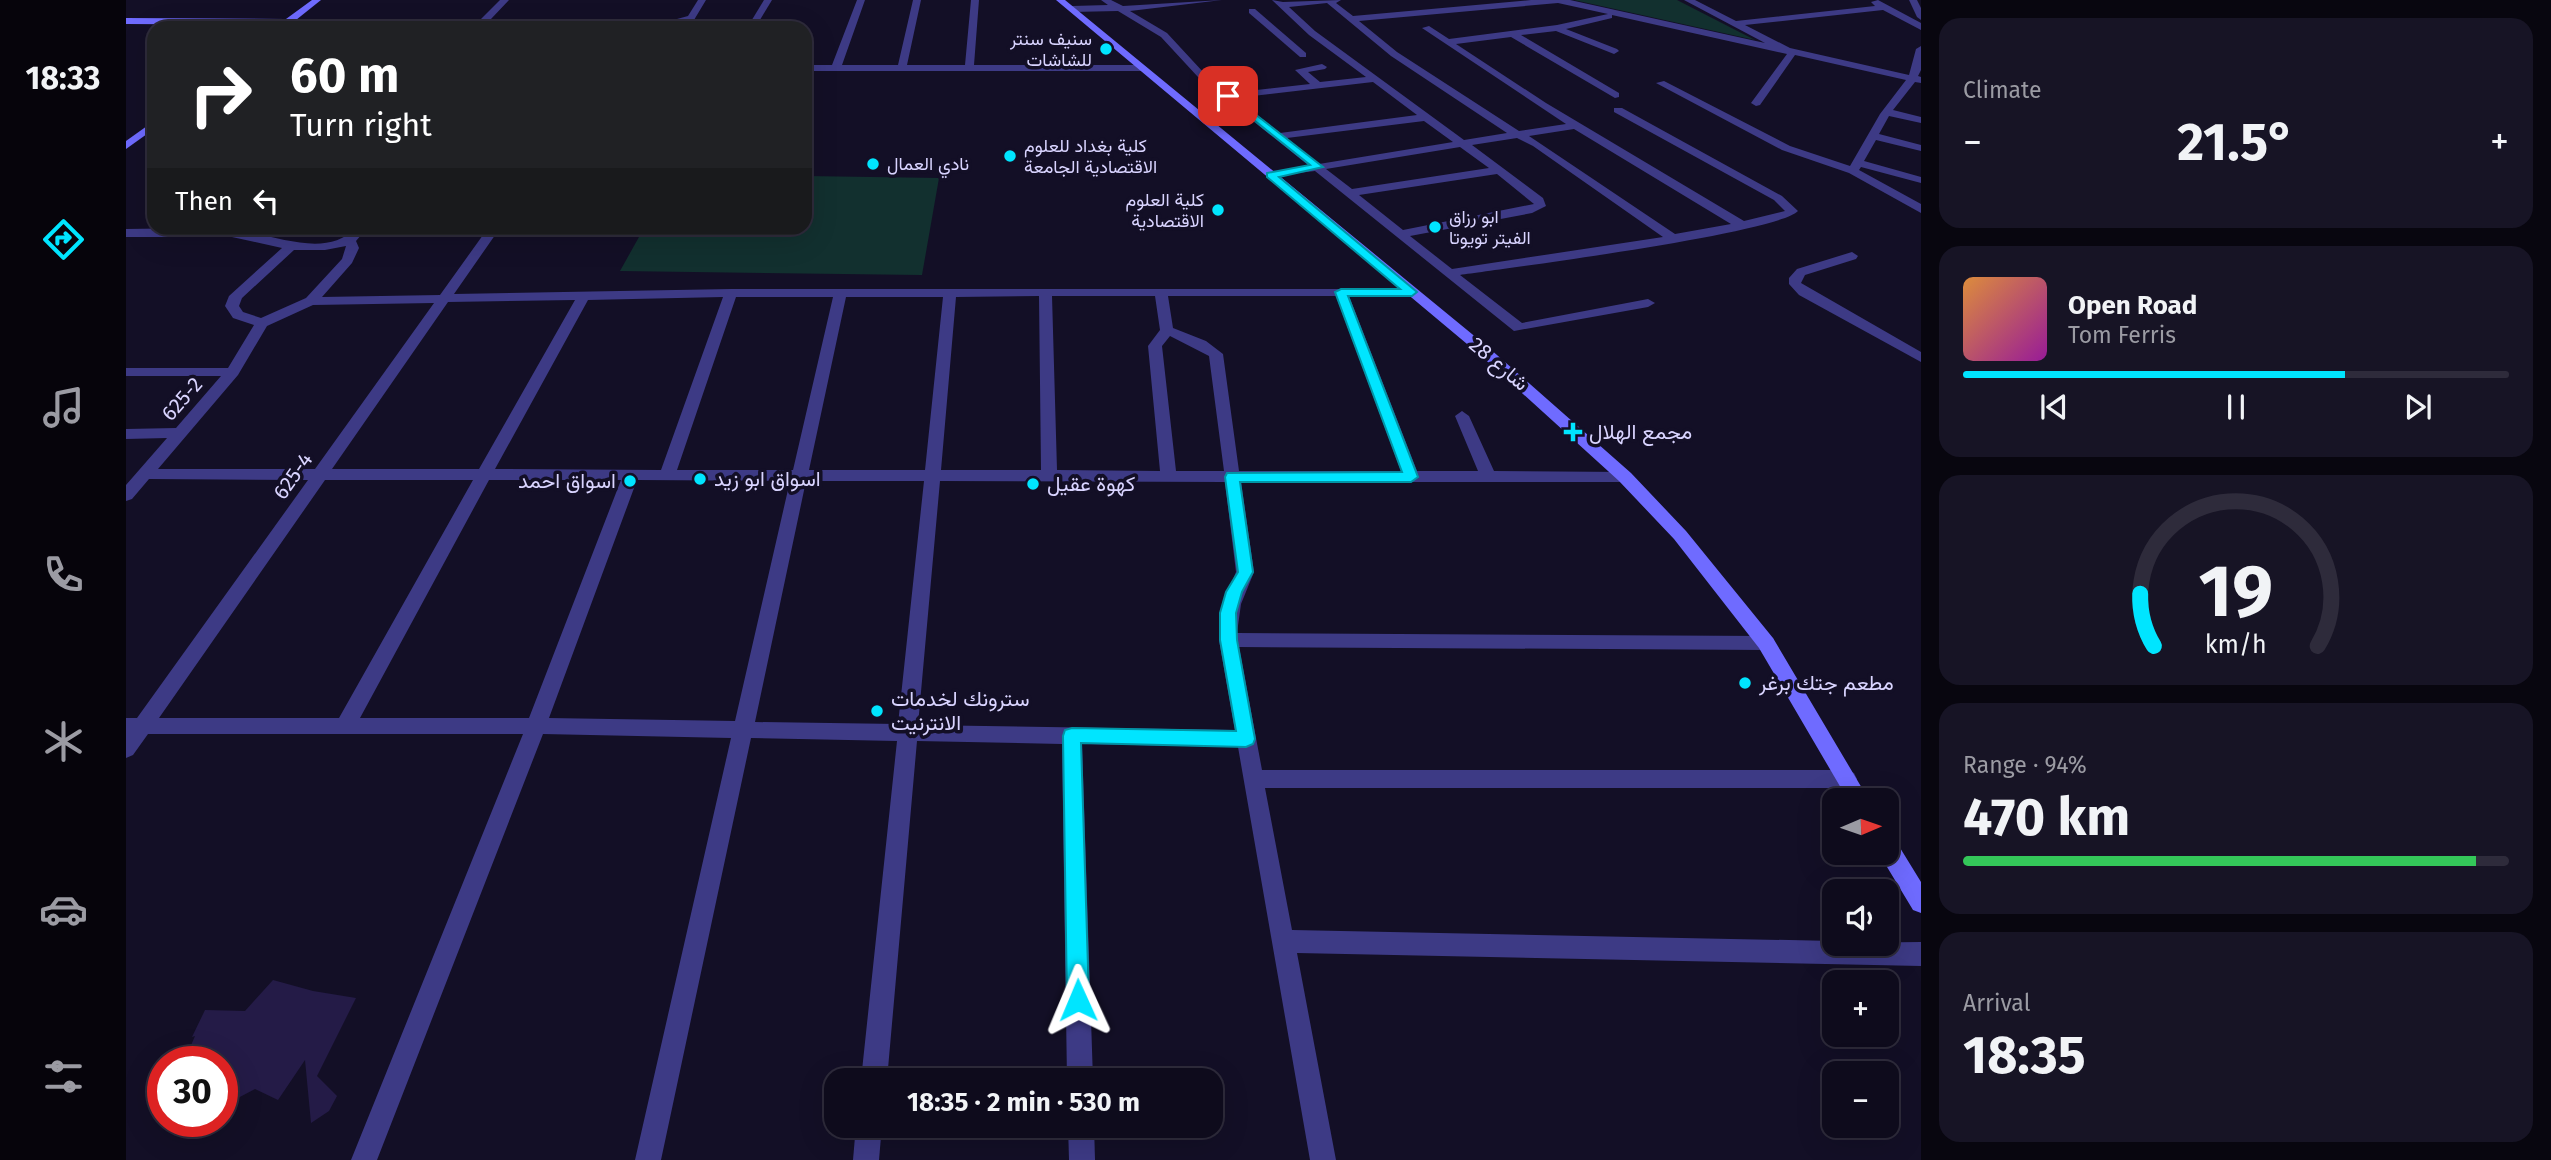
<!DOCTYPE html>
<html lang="en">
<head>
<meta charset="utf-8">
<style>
  :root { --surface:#0e0b1c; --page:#171425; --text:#f1f3f6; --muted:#9b9ba3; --line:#2e2b3b; --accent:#00e5ff }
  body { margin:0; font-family:"Fira Sans",Vazirmatn,sans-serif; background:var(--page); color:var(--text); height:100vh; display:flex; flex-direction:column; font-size:26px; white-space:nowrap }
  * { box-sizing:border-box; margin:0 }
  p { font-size:23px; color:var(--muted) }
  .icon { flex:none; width:38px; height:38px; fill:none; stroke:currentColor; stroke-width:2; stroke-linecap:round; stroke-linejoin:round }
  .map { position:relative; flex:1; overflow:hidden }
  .panel { display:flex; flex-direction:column; gap:18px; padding:18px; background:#08060f; width:630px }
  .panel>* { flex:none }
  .hud { position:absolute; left:21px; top:21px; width:665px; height:214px; border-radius:21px; box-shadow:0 7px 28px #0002,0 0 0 2px var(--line); background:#202124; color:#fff; overflow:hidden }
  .needle { width:46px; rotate:88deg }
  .tools { position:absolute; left:1696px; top:788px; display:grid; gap:14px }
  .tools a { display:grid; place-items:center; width:77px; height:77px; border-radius:14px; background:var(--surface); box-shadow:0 7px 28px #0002,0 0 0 2px var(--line); font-size:35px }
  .speed { position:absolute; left:21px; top:1046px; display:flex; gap:14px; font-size:35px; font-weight:700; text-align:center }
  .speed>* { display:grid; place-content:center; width:91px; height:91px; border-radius:50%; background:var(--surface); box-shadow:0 7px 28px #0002,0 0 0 2px var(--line); line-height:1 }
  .speed .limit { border:10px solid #d22; background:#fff; color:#111 }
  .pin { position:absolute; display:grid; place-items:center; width:60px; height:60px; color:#fff; margin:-30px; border-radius:14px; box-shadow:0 4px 10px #0006 }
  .me { position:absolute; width:77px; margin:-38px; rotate:359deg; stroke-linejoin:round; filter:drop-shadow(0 0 5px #0008) }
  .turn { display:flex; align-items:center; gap:24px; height:147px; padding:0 28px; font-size:32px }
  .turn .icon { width:91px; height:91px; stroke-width:2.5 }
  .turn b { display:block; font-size:49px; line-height:60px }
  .then { display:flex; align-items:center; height:66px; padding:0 28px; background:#0003; gap:14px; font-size:26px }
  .big { font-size:52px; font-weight:700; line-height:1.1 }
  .panel .widget { flex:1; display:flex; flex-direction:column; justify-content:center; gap:10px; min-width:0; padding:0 24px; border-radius:21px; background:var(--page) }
  .panel .dial { align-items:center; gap:0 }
  .dial svg { height:182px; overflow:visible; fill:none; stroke:var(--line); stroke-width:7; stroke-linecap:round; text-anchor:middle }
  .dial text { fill:var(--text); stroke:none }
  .song { display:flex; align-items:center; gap:21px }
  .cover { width:84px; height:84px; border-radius:10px; background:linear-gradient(135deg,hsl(30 70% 55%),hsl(300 70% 35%)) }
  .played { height:7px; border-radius:4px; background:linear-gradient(90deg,var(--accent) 70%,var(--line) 70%) }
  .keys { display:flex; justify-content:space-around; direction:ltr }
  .heat { display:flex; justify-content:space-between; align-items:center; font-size:38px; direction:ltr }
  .charge { height:10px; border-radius:5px; background:linear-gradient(90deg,#34c759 94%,var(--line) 0) }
  .trip { position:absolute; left:698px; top:1068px; width:399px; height:70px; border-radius:21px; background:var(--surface); box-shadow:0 7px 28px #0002,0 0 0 2px var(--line); font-weight:700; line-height:70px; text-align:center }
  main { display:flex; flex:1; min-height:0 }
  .tab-bar { display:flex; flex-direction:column; width:126px; justify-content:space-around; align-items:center; background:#06040b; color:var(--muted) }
  .tab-bar .icon { width:49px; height:49px }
  .tab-bar .active { color:var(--accent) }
  .tab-bar b { font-size:32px; color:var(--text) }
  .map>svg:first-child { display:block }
  .green { fill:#12302f }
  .building { fill:#241b47 }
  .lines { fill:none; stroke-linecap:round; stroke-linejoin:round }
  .street { fill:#3d3a85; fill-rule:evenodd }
  .secondary { fill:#6f6bff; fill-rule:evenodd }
  .route { fill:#00e5ff; stroke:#0095a6; stroke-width:2 }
  .poi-dot { fill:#00e5ff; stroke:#130f26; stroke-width:2.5 }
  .labels { text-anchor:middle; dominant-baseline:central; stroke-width:7; stroke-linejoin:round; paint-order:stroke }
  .far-poi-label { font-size:18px; fill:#d9d4ff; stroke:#130f26; text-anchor:start }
  .street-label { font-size:21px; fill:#d9d4ff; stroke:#130f26 }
  .poi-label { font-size:21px; fill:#d9d4ff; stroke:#130f26; text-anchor:start }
</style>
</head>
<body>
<main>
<nav class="tab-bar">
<b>18:33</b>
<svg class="icon active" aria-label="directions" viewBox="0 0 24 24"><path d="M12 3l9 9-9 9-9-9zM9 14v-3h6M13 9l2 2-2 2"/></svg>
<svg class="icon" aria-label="music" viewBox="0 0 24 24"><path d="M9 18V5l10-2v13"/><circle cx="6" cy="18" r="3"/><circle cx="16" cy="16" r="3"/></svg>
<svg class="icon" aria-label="phone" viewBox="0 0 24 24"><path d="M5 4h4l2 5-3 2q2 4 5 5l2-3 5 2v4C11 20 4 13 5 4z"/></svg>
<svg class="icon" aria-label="climate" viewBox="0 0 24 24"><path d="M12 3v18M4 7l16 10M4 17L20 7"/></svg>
<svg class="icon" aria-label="car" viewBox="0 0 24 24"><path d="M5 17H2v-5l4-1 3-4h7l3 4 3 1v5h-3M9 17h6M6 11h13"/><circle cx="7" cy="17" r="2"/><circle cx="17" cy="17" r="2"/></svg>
<svg class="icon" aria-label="filters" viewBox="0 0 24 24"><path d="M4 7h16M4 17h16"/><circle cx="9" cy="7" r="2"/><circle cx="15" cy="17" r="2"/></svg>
</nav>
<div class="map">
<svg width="1795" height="1160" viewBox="0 0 1795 1160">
  <rect width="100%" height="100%" fill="#130f26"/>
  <!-- green -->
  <g class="green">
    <path d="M1448 0H1551L1629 40Z"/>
    <path d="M679 176 813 178 796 275 494 271 518 228H679Z"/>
  </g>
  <!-- building -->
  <path class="building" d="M147 980 187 991 230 998 191 1076 211 1096 203 1111 185 1123 179 1060 152 1100 129 1089 110 1099 103 1098 96 1090V1062H69L75 1049 63 1050 69 1036 66 1037 79 1010 119 1011Z"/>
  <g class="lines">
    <!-- street -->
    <g class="street">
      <path d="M374 0H383L365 19H551L562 16 572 0H580L568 20 551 25H359L351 27V23Z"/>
      <path d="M638 0H646L629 28H621Z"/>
      <path d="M731 0H739L716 65H772L787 0H795L781 65H839L845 0H853L848 65H1016L1021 68 1016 71H679V65H706Z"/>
      <path d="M975 0H985L997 6 1096 0 1004 11 1041 33 1078 73 1104 93 1184 84 1169 70 1196 64 1201 67 1199 69 1182 72 1194 82 1240 77 1183 35 1146 0 1157 2 1215 0 1210 3 1227 16 1405 0H1444L1639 43 1558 0H1569L1610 21 1749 6 1745 2 1752 0 1795 23V30L1757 10 1619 25 1664 48 1783 75 1790 49 1795 46V70L1792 76 1795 77V83L1789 82 1767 110 1795 117V123L1763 116 1753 134 1795 145V151L1750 140 1738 161 1795 177V183L1735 167 1733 170 1795 204V213L1723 173 1656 150 1530 83 1538 81 1664 146 1724 166 1754 114 1780 80 1669 55 1634 105 1630 106 1625 103 1661 54 1486 15V18L1440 29 1491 49 1493 51 1488 54 1430 31 1395 35 1493 93V97L1489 98 1385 37 1330 44 1420 103 1618 221 1659 211 1648 200 1488 112V108H1496L1656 196 1672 211C1652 233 1383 268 1334 275L1396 323 1522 299 1529 303 1522 307 1388 331 1189 171 1140 177V173L1182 165 1072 77 1035 37 992 11 946 12 942 9 946 6 982 5ZM1201 3 1265 56 1381 133 1338 140 1189 31 1163 7ZM1432 3 1482 14 1431 25 1323 39 1303 26 1296 28 1440 124 1393 131 1271 52 1233 21ZM1247 82 1291 115 1154 133 1110 98ZM1298 121 1327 142 1193 164 1161 138ZM1448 129 1605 224 1549 234 1403 136ZM1391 138 1407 146 1537 237 1326 269 1284 236 1406 213 1420 206 1417 198 1346 145ZM1334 147 1363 168 1226 189 1200 169ZM1371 174 1408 204 1277 230 1233 195Z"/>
      <path d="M1783 0H1791L1795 8V20L1791 17Z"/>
      <path d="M1123 9H1129L1180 53V57H1174L1123 13Z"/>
      <path d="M229 228H241L230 241 233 248 226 263 196 297 314 295 362 228H374L328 294 605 289H1291V295L1286 296H1223L1291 471H1352L1329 416 1336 411 1343 416 1368 471 1499 472 1507 477 1499 482H1115L1128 572 1115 604 1111 633 1640 636 1647 638 1649 643 1647 648 1640 650 1113 647 1136 770H1721L1728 773 1731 779 1728 785 1721 788H1139L1166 930 1708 941V943L1795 942V966L1171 953 1210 1160H1184L1112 747 956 744 967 1080H941L936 744 791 741 761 1080H735L771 741 625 738 535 1160H509L605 738 417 734 251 1160H225L397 734H22L7 755 0 758V718H11L182 480 23 479 6 499 0 501V485L41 438 0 439V429L50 428 95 376H0V368H102L128 325 107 318 99 306 103 296 156 248 106 237H0V229C34 229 70 227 104 229 141 232 200 261 229 228ZM220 246 216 259 180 298 135 318 117 312 113 306 116 298 168 250H199ZM913 296 915 470H815L830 297ZM926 296H1029L1034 330 1022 346 1034 471 931 470ZM1042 296H1210L1275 471H1113L1097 354 1080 341 1047 328ZM597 297 535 470 369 469 462 300ZM610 297H707L667 470H551ZM720 297H817L799 470H683ZM449 300 353 469H206L322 302ZM308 303 189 469H32L112 375 141 326 187 305ZM1044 336 1083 356 1098 471H1050L1036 346ZM199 480H347L213 718H33ZM363 480H495L403 718H234ZM511 480 664 481 609 721 423 718ZM680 481H798L772 724 629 722ZM814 481 1099 482 1110 572 1097 604 1093 640 1109 730 792 725Z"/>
      <path d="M1726 252 1732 256 1730 259 1679 275 1675 283 1795 352V362L1673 295 1663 284V278L1671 269Z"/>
      <path d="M730 1125H756L753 1160H727Z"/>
      <path d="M942 1125H968L969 1160H943Z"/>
    </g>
    <!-- secondary -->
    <g class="secondary">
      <path d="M186 0H195L160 28H150L153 25 0 24V18L160 19Z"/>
      <path d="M930 0H939L1363 348 1505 473 1560 531 1647 638 1743 800H1722L1633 648 1548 539 1493 481 1353 354Z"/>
      <path d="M28 121V129L0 149V141Z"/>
      <path d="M1760 835 1768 838 1795 882V913L1787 910 1752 852H1760Z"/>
    </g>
  </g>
  <!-- route -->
  <path class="route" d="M1102 93 1197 167 1153 177 1291 292 1286 296H1222L1292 477 1285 482H1114L1127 572 1116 592 1110 613 1111 640 1129 739 1127 744 1120 747 955 743 963 1000 960 1008 952 1011 944 1008 941 1000 937 736 939 730 946 728 1110 731 1094 640V613L1100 592 1112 572 1099 477 1101 473 1276 472 1209 292 1215 289H1274L1141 177V173L1184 165 1099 97 1098 96Z"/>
  <!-- markers -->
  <g class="poi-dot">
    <circle cx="980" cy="49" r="7"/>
    <circle cx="884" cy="156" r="7"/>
    <circle cx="747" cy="164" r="7"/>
    <circle cx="1092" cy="210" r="7"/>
    <circle cx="1309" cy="227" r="7"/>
    <path d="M1443.5 421.5h7v7h7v7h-7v7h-7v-7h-7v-7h7z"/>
    <circle cx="574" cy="479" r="7"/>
    <circle cx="504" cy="481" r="7"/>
    <circle cx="907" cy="484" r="7"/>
    <circle cx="1619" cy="683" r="7"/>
    <circle cx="751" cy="711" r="7"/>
  </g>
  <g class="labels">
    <!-- far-poi labels -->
    <g class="far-poi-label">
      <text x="966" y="39" text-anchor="end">سنيف سنتر<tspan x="966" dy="21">للشاشات</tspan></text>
      <text x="898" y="146">كلية بغداد للعلوم<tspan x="898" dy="21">الاقتصادية الجامعة</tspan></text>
      <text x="761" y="164">نادي العمال</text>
      <text x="1078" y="200" text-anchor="end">كلية العلوم<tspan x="1078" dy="21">الاقتصادية</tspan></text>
      <text x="1323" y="217">ابو رزاق<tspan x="1323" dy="21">الفيتر تويوتا</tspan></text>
    </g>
    <!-- street labels -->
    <g class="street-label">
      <text transform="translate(1373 364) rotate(40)">شارع 28</text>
      <text transform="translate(56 399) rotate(-49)">625-2</text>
      <text transform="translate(167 476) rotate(-55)">625-4</text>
    </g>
    <!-- poi labels -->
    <g class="poi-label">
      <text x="1463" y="432">مجمع الهلال</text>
      <text x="588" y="479">اسواق ابو زيد</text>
      <text x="490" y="481" text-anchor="end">اسواق احمد</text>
      <text x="921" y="484">كهوة عقيل</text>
      <text x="1633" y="683">مطعم جتك برغر</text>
      <text x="765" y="699">سترونك لخدمات<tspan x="765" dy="24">الانترنيت</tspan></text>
    </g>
  </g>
</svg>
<div class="tools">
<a><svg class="needle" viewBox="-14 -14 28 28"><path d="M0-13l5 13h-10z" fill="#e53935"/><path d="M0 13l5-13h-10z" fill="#9b9ba3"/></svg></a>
<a><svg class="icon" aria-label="sound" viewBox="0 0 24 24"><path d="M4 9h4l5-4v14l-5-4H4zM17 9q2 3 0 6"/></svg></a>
<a>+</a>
<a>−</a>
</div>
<div class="speed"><div class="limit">30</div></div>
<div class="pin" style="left:1102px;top:96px;background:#d93025"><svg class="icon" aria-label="arrive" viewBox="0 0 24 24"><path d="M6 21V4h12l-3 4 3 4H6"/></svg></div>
<svg class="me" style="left:952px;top:1000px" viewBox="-20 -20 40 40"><path d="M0-17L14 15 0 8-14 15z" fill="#00e5ff" stroke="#fff" stroke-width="4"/></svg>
<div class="trip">18:35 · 2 min · 530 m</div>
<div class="hud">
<div class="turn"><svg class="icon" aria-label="right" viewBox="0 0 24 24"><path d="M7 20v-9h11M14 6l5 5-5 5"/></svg><div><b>60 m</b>Turn right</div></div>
<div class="then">Then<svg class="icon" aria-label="left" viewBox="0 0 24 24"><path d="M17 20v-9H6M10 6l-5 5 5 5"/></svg></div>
</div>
</div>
<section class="panel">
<div class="widget"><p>Climate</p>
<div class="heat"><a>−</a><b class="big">21.5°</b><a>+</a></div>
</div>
<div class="widget">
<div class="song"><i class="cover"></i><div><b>Open Road</b><p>Tom Ferris</p></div></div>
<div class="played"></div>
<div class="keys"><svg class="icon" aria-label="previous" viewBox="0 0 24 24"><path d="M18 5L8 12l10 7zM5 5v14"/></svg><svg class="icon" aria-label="pause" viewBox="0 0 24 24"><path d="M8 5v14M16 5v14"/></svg><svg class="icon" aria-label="next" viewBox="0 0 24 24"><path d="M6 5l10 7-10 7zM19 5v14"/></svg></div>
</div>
<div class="widget dial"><svg viewBox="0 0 100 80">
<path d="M14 69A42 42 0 1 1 86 69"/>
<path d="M14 69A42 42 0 0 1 8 46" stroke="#00e5ff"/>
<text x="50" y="56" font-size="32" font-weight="700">19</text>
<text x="50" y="72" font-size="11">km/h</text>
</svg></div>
<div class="widget"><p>Range · 94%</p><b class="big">470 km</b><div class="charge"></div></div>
<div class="widget"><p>Arrival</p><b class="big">18:35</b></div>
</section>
</main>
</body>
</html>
